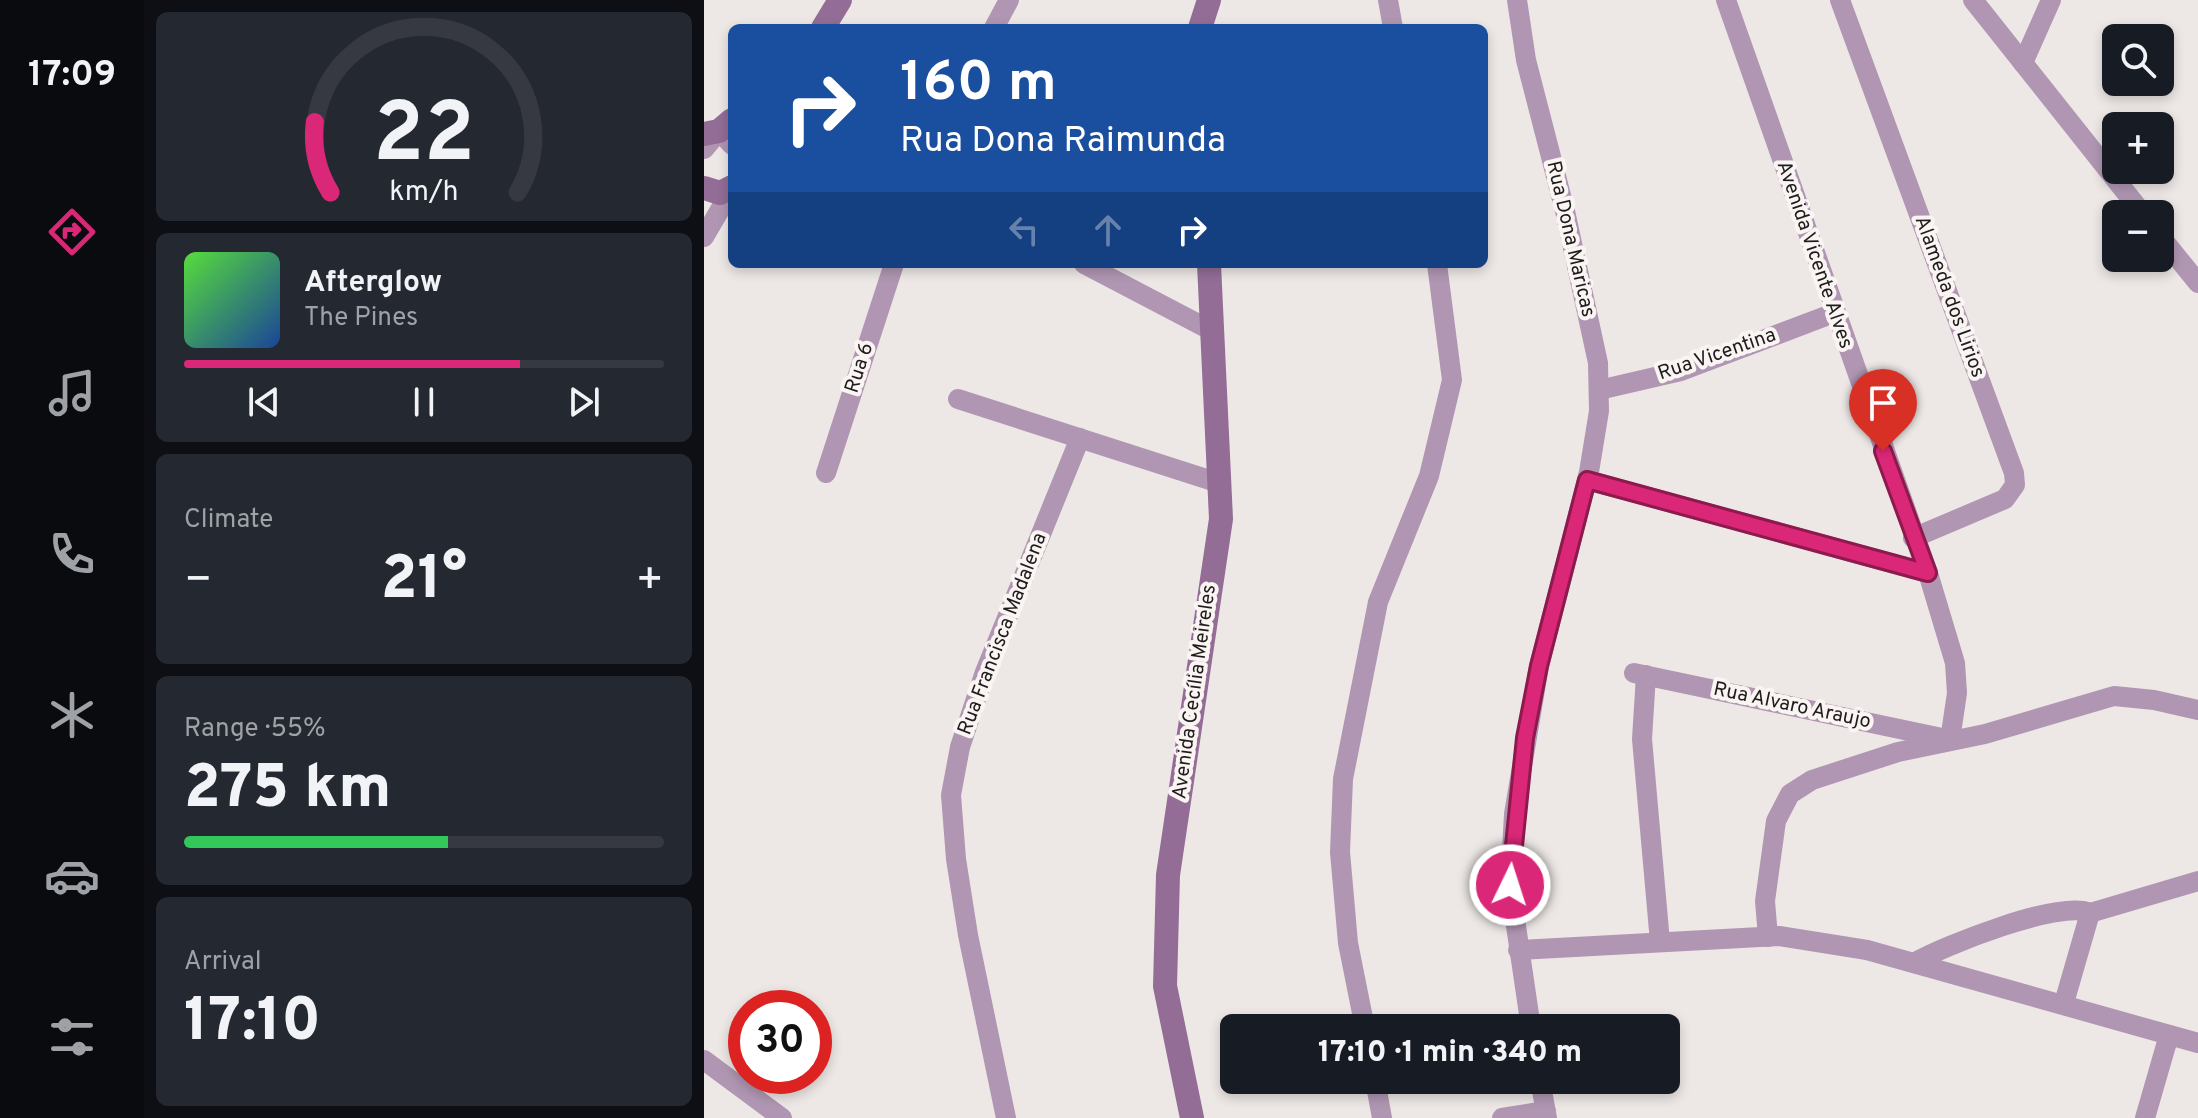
<!DOCTYPE html>
<html lang="en">
<head>
<meta charset="utf-8">
<style>
  :root { --surface:#171b24; --page:#242831; --text:#f1f3f6; --muted:#9ea1a6; --line:#363941; --accent:#db2777 }
  body { margin:0; font-family:Overpass,sans-serif; background:var(--page); color:var(--text); height:100vh; display:flex; flex-direction:column; font-size:30px; white-space:nowrap }
  * { box-sizing:border-box; margin:0 }
  p { font-size:26px; color:var(--muted) }
  .icon { flex:none; width:44px; height:44px; fill:none; stroke:currentColor; stroke-width:2; stroke-linecap:round; stroke-linejoin:round }
  .map { position:relative; flex:1; overflow:hidden }
  .details { display:flex; flex-direction:column; gap:12px; padding:12px; background:#0d0f14; width:560px }
  .details>* { flex:none }
  .guide { position:absolute; left:24px; top:24px; width:760px; height:244px; border-radius:12px; box-shadow:0 4px 12px #0003; background:#1a4fa0; color:#fff; overflow:hidden }
  .controls { position:absolute; left:1398px; top:24px; display:grid; gap:16px }
  .controls a { display:grid; place-items:center; width:72px; height:72px; border-radius:12px; background:var(--surface); box-shadow:0 4px 12px #0003; font-size:40px }
  .speed { position:absolute; left:24px; top:990px; display:flex; gap:16px; font-size:40px; font-weight:700; text-align:center }
  .speed>* { display:grid; place-content:center; width:104px; height:104px; border-radius:50%; background:var(--surface); box-shadow:0 4px 12px #0003; line-height:1 }
  .speed .limit { border:12px solid #d22; background:#fff; color:#111 }
  .pin { position:absolute; display:grid; place-items:center; width:68px; height:68px; color:#fff; margin:-82px -34px; border-radius:50% 50% 50% 0; rotate:-45deg; box-shadow:0 0 8px #0007 }
  .pin .icon { rotate:45deg }
  .me { position:absolute; width:88px; margin:-44px; rotate:4deg; stroke-linejoin:round; filter:drop-shadow(0 0 6px #0008) }
  .turn { display:flex; align-items:center; gap:28px; height:168px; padding:0 40px; font-size:36px }
  .turn .icon { width:104px; height:104px; stroke-width:2.5 }
  .turn b { display:block; font-size:56px; line-height:68px }
  .lanes { display:flex; align-items:center; height:76px; padding:0 40px; background:#0003; justify-content:center; gap:40px; direction:ltr }
  .lanes .off { opacity:.35 }
  .big { font-size:60px; font-weight:800; line-height:1.1 }
  .details .card { flex:1; display:flex; flex-direction:column; justify-content:center; gap:12px; min-width:0; padding:0 28px; border-radius:12px; background:var(--page) }
  .details .dial { align-items:center; gap:0 }
  .dial svg { height:208px; overflow:visible; fill:none; stroke:var(--line); stroke-width:7; stroke-linecap:round; text-anchor:middle }
  .dial text { fill:var(--text); stroke:none }
  .song { display:flex; align-items:center; gap:24px }
  .cover { width:96px; height:96px; border-radius:12px; background:linear-gradient(135deg,hsl(110 70% 55%),hsl(220 70% 35%)) }
  .played { height:8px; border-radius:4px; background:linear-gradient(90deg,var(--accent) 70%,var(--line) 70%) }
  .keys { display:flex; justify-content:space-around; direction:ltr }
  .heat { display:flex; justify-content:space-between; align-items:center; font-size:44px; direction:ltr }
  .charge { height:12px; border-radius:6px; background:linear-gradient(90deg,#34c759 55%,var(--line) 0) }
  .trip { position:absolute; left:516px; top:1014px; width:460px; height:80px; border-radius:12px; background:var(--surface); box-shadow:0 4px 12px #0003; font-weight:800; line-height:80px; text-align:center }
  main { display:flex; flex:1; min-height:0 }
  .tabs { display:flex; flex-direction:column; width:144px; justify-content:space-around; align-items:center; background:#090b0e; color:var(--muted) }
  .tabs .icon { width:56px; height:56px }
  .tabs .active { color:var(--accent) }
  .tabs b { font-size:36px; color:var(--text) }
  .map>svg:first-child { display:block }
  .lines { fill:none; stroke-linecap:round; stroke-linejoin:round }
  .street { stroke:#b096b2; stroke-width:20 }
  .secondary { stroke:#936d96; stroke-width:24 }
  .route-casing { stroke:#8e194d; stroke-width:20 }
  .route { stroke:#db2777; stroke-width:14 }
  .labels { text-anchor:middle; dominant-baseline:central; stroke-width:8; stroke-linejoin:round; paint-order:stroke }
  .street-label { font-size:20px; fill:#1e1c1c; stroke:#faf5f3 }
</style>
</head>
<body>
<main>
<nav class="tabs">
<b>17:09</b>
<svg class="icon active" aria-label="directions" viewBox="0 0 24 24"><path d="M12 3l9 9-9 9-9-9zM9 14v-3h6M13 9l2 2-2 2"/></svg>
<svg class="icon" aria-label="music" viewBox="0 0 24 24"><path d="M9 18V5l10-2v13"/><circle cx="6" cy="18" r="3"/><circle cx="16" cy="16" r="3"/></svg>
<svg class="icon" aria-label="phone" viewBox="0 0 24 24"><path d="M5 4h4l2 5-3 2q2 4 5 5l2-3 5 2v4C11 20 4 13 5 4z"/></svg>
<svg class="icon" aria-label="climate" viewBox="0 0 24 24"><path d="M12 3v18M4 7l16 10M4 17L20 7"/></svg>
<svg class="icon" aria-label="car" viewBox="0 0 24 24"><path d="M5 17H2v-5l4-1 3-4h7l3 4 3 1v5h-3M9 17h6M6 11h13"/><circle cx="7" cy="17" r="2"/><circle cx="17" cy="17" r="2"/></svg>
<svg class="icon" aria-label="filters" viewBox="0 0 24 24"><path d="M4 7h16M4 17h16"/><circle cx="9" cy="7" r="2"/><circle cx="15" cy="17" r="2"/></svg>
</nav>
<section class="details">
<div class="card dial"><svg viewBox="0 0 100 80">
<path d="M14 69A42 42 0 1 1 86 69"/>
<path d="M14 69A42 42 0 0 1 8 42" stroke="#db2777"/>
<text x="50" y="56" font-size="32" font-weight="700">22</text>
<text x="50" y="72" font-size="11">km/h</text>
</svg></div>
<div class="card">
<div class="song"><i class="cover"></i><div><b>Afterglow</b><p>The Pines</p></div></div>
<div class="played"></div>
<div class="keys"><svg class="icon" aria-label="previous" viewBox="0 0 24 24"><path d="M18 5L8 12l10 7zM5 5v14"/></svg><svg class="icon" aria-label="pause" viewBox="0 0 24 24"><path d="M8 5v14M16 5v14"/></svg><svg class="icon" aria-label="next" viewBox="0 0 24 24"><path d="M6 5l10 7-10 7zM19 5v14"/></svg></div>
</div>
<div class="card"><p>Climate</p>
<div class="heat"><a>−</a><b class="big">21°</b><a>+</a></div>
</div>
<div class="card"><p>Range · 55%</p><b class="big">275 km</b><div class="charge"></div></div>
<div class="card"><p>Arrival</p><b class="big">17:10</b></div>
</section>
<div class="map">
<svg width="1494" height="1118" viewBox="0 0 1494 1118">
  <rect width="100%" height="100%" fill="#ede8e6"/>
  <g class="lines">
    <!-- street -->
    <g class="street">
      <path d="M684 0 689 28"/>
      <path d="M813 0 822 60 861 211 894 363 895 411 885 472 835 666 810 814 806 885 827 1028"/>
      <path d="M1022 0 1224 573 1251 663 1253 693 1246 740"/>
      <path d="M1136 0 1310 473 1311 485 1301 499 1209 538"/>
      <path d="M1269 0 1439 214"/>
      <path d="M290 28 305 0"/>
      <path d="M1319 63 1347 0"/>
      <path d="M0 149 15 131 28 145"/>
      <path d="M1456 236 1494 283"/>
      <path d="M0 237 28 189"/>
      <path d="M380 264 508 331"/>
      <path d="M895 390 977 371 1130 313"/>
      <path d="M254 399 515 483"/>
      <path d="M122 473 190 264"/>
      <path d="M883 480 1224 573"/>
      <path d="M930 673 1238 738"/>
      <path d="M942 675 938 739 956 942"/>
      <path d="M1064 937 1061 901 1072 821 1086 794 1108 780 1194 752 1281 734 1410 696 1450 700 1494 710"/>
      <path d="M814 950 1075 936 1163 950 1494 1043"/>
      <path d="M1210 963C1239 946 1357 899 1386 913"/>
      <path d="M1360 1003 1386 913 1494 881"/>
      <path d="M661 1028 644 943 636 852 639 779 674 602 725 476 748 380 733 264"/>
      <path d="M0 1060 78 1118"/>
      <path d="M671 1080 678 1118"/>
      <path d="M836 1080 843 1118"/>
      <path d="M302 1118 264 935 252 859 247 795 256 747 281 672 376 438"/>
      <path d="M798 1118 842 1111"/>
      <path d="M1441 1118 1465 1035"/>
    </g>
    <!-- secondary -->
    <g class="secondary">
      <path d="M119 28 136 0"/>
      <path d="M496 28 505 0"/>
      <path d="M0 134 15 131 28 120"/>
      <path d="M0 188 16 193 28 187"/>
      <path d="M488 1118 461 986 464 875 517 519 505 264"/>
    </g>
  </g>
  <g class="lines">
    <defs>
      <path id="route" d="M806 885 821 738 835 666 883 480 1224 573 1179 451"/>
    </defs>
    <!-- route casing -->
    <use href="#route" class="route-casing"/>
    <!-- route -->
    <use href="#route" class="route"/>
  </g>
  <g class="labels">
    <!-- street labels -->
    <g class="street-label">
      <text transform="translate(866 239) rotate(77)">Rua Dona Maricas</text>
      <text transform="translate(1110 255) rotate(71)">Avenida Vicente Alves</text>
      <text transform="translate(1245 297) rotate(70)">Alameda dos Lirios</text>
      <text transform="translate(1013 355) rotate(-19)">Rua Vicentina</text>
      <text transform="translate(156 368) rotate(-72)">Rua 6</text>
      <text transform="translate(299 634) rotate(-69)">Rua Francisca Madalena</text>
      <text transform="translate(491 692) rotate(-82)">Avenida Cecília Meireles</text>
      <text transform="translate(1088 706) rotate(12)">Rua Alvaro Araujo</text>
    </g>
  </g>
</svg>
<div class="controls">
<a><svg class="icon" aria-label="search" viewBox="0 0 24 24"><circle cx="10" cy="10" r="6"/><path d="M15 15l6 6"/></svg></a>
<a>+</a>
<a>−</a>
</div>
<div class="speed"><div class="limit">30</div></div>
<div class="pin" style="left:1179px;top:451px;background:#d93025"><svg class="icon" aria-label="arrive" viewBox="0 0 24 24"><path d="M6 21V4h12l-3 4 3 4H6"/></svg></div>
<svg class="me" style="left:806px;top:885px" viewBox="-20 -20 40 40"><circle r="17" fill="#db2777" stroke="#fff" stroke-width="3"/><path d="M0-11L8 9 0 5-8 9z" fill="#fff"/></svg>
<div class="trip">17:10 · 1 min · 340 m</div>
<div class="guide">
<div class="turn"><svg class="icon" aria-label="right" viewBox="0 0 24 24"><path d="M7 20v-9h11M14 6l5 5-5 5"/></svg><div><b>160 m</b>Rua Dona Raimunda</div></div>
<div class="lanes"><svg class="icon off" aria-label="left" viewBox="0 0 24 24"><path d="M17 20v-9H6M10 6l-5 5 5 5"/></svg><svg class="icon off" aria-label="ahead" viewBox="0 0 24 24"><path d="M12 20V5M6 11l6-6 6 6"/></svg><svg class="icon" aria-label="right" viewBox="0 0 24 24"><path d="M7 20v-9h11M14 6l5 5-5 5"/></svg></div>
</div>
</div>
</main>
</body>
</html>
